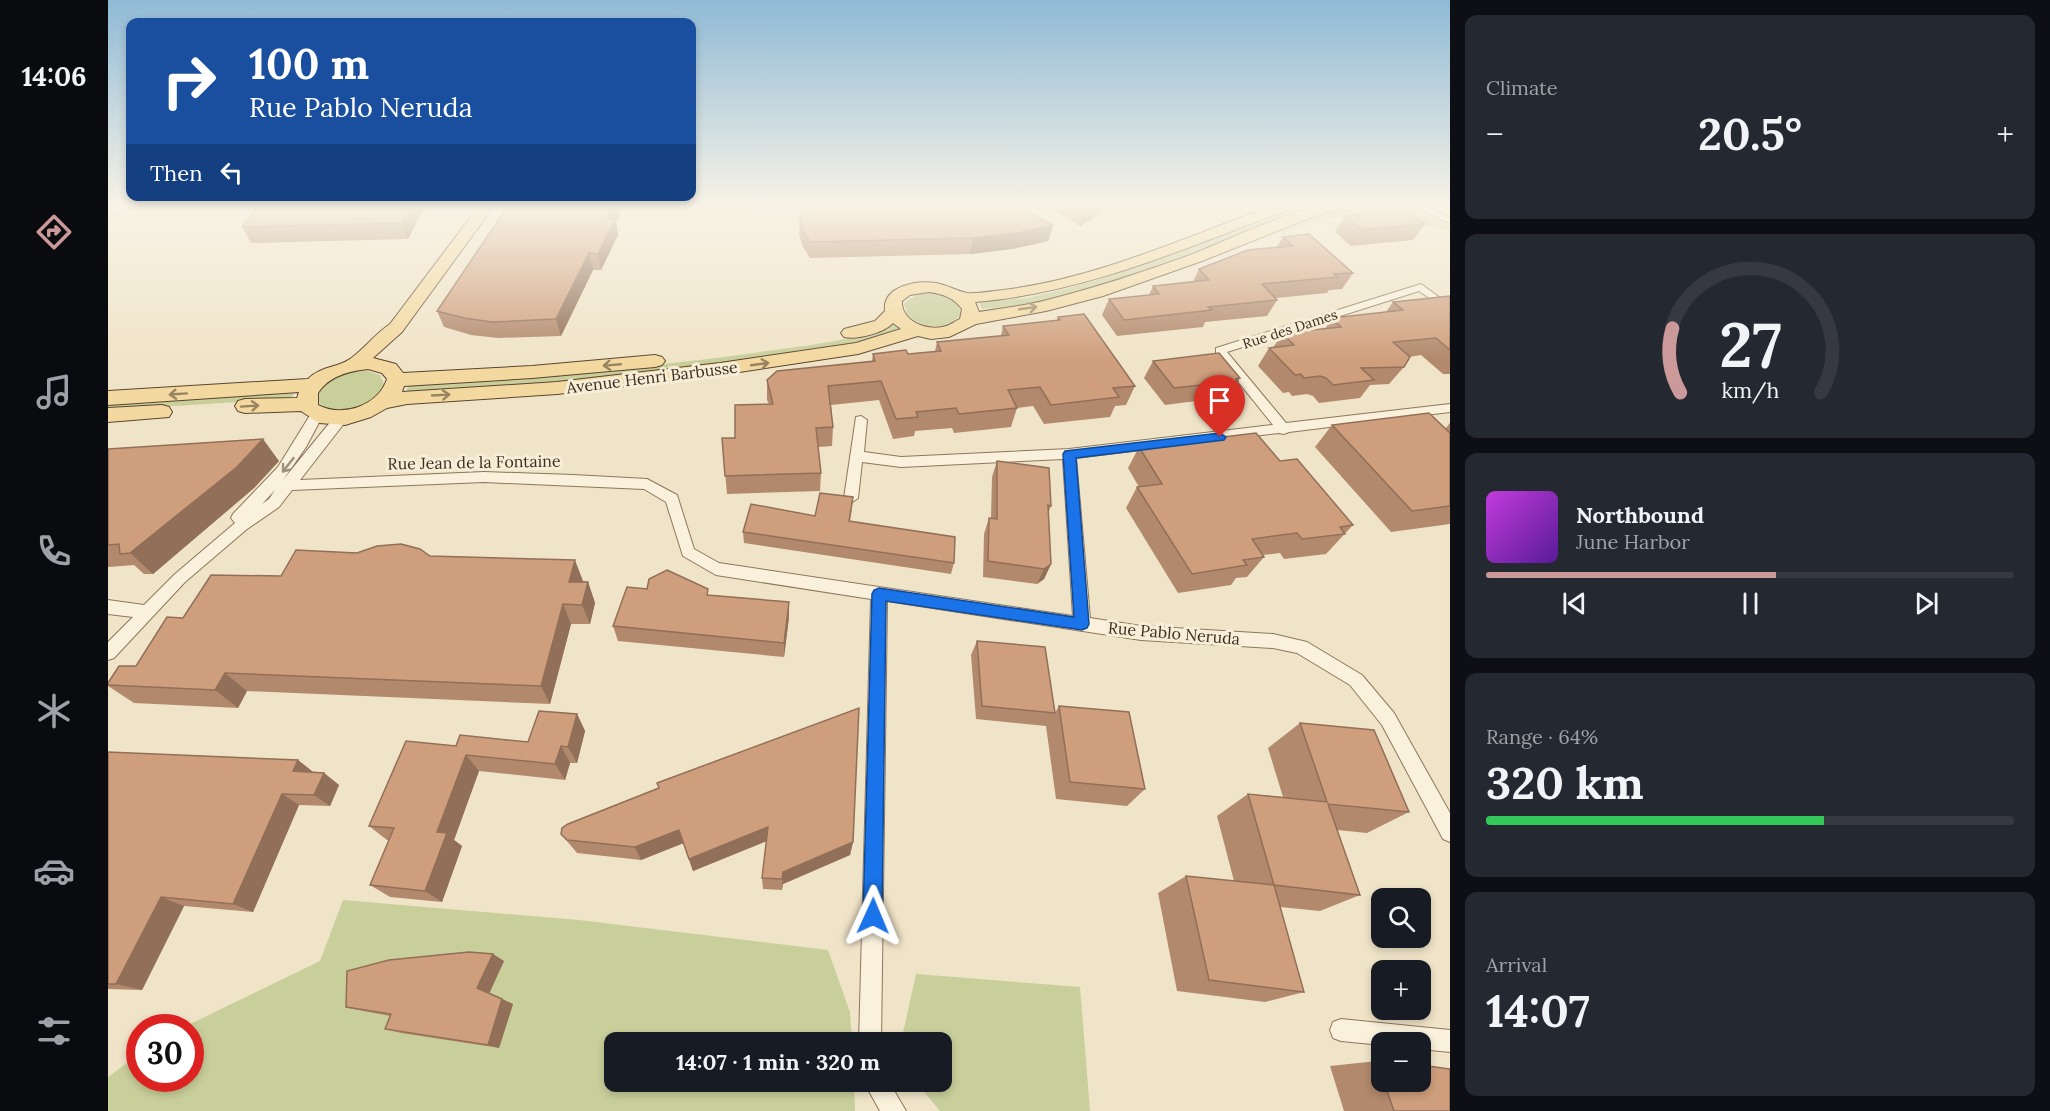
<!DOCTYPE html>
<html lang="en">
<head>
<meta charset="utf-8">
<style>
  :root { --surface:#171b24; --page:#242831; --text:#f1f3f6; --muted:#9ea1a6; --line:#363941; --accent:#cc999b }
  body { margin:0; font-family:Lora,serif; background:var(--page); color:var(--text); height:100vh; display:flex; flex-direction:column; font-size:22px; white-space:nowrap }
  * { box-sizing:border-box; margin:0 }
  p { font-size:20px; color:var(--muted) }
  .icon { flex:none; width:33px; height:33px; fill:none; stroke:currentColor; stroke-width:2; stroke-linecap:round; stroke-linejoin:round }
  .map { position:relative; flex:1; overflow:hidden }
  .sheet { display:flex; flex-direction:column; gap:15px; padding:15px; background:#0d0f14; width:600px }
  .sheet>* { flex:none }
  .guide { position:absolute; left:18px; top:18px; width:570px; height:183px; border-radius:12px; box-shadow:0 3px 9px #0003; background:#1a4fa0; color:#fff; overflow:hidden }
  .controls { position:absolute; left:1263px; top:888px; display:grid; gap:12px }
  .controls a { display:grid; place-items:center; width:60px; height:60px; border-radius:12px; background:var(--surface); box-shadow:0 3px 9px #0003; font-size:30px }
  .speed { position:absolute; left:18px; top:1014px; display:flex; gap:12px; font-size:30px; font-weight:700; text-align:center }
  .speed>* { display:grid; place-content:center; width:78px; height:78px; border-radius:50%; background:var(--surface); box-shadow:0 3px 9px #0003; line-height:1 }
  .speed .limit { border:9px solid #d22; background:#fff; color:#111 }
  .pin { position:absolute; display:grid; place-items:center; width:51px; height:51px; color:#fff; margin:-62px -26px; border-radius:50% 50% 50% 0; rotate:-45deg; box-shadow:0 0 6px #0007 }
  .pin .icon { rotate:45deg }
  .me { position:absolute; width:66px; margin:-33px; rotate:1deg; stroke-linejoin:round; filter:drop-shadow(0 0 4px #0008) }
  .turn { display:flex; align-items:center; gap:21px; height:126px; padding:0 24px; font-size:27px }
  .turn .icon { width:78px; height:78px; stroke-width:2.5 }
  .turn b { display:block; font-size:42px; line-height:51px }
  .then { display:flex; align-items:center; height:57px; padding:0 24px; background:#0003; gap:12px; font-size:22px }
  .big { font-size:45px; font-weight:700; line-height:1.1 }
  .sheet .card { flex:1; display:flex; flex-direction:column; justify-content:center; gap:9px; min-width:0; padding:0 21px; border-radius:12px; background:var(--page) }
  .sheet .dial { align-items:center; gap:0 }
  .dial svg { height:156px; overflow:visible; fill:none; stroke:var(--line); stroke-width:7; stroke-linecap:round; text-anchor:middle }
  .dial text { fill:var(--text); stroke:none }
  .song { display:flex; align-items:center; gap:18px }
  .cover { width:72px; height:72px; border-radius:9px; background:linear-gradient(135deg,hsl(290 70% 55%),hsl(270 70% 35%)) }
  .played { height:6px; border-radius:3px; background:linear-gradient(90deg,var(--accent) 55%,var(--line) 55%) }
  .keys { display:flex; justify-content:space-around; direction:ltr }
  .heat { display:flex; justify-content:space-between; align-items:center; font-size:33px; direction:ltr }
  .charge { height:9px; border-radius:4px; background:linear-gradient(90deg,#34c759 64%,var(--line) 0) }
  .trip { position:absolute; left:496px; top:1032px; width:348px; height:60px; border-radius:12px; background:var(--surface); box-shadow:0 3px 9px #0003; font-weight:700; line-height:60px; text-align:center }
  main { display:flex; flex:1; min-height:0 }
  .tab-bar { display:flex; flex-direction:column; width:108px; justify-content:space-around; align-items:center; background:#090b0e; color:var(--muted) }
  .tab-bar .icon { width:42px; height:42px }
  .tab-bar .active { color:var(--accent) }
  .tab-bar b { font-size:27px; color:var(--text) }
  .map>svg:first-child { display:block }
  .green { fill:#c9cf9b }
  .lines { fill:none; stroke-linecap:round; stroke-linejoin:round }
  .street-casing { stroke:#8d765c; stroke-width:2 }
  .primary-casing { stroke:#5b4430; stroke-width:2 }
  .street { fill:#faf1dc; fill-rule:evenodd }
  .primary { fill:#f3d9a0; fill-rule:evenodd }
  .wall { fill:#b2896c }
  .shaded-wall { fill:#916f58 }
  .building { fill:#cf9f7d; stroke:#916f58; stroke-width:1.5 }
  .oneway { stroke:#988460 }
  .oneway2 { stroke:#9c907e }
  .route { fill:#1a73e8; stroke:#114b97; stroke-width:1.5 }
  .labels { text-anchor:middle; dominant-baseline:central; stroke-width:6; stroke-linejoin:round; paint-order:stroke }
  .far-street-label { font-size:14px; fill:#3d2e20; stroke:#f7eed8 }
  .street-label { font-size:16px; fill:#3d2e20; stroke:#f7eed8 }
</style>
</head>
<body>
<main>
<nav class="tab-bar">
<b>14:06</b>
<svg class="icon active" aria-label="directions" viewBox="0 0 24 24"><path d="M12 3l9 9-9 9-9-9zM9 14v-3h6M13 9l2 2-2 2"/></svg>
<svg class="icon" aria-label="music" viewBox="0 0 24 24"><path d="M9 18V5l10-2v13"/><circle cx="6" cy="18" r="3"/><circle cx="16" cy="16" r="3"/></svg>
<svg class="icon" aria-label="phone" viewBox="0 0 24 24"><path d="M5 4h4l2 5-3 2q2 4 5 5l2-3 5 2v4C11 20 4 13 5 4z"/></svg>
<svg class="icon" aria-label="climate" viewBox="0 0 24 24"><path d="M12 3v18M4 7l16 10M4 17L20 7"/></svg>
<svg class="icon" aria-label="car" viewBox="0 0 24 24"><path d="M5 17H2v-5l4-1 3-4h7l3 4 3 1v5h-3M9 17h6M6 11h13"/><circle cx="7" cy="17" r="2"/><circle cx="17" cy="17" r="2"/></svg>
<svg class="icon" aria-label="filters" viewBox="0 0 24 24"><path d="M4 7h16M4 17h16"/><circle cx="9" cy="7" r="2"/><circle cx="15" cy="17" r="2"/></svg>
</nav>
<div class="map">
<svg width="1342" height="1111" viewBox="0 0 1342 1111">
  <rect width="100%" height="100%" fill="#f0e4c8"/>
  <!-- green -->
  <g class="green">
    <path d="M1192 206H1214L993 285 924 304 874 309 871 302 920 298 961 288 1005 275Z"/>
    <path d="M1270 206 1317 214 1342 226V232C1304 218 1260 212 1219 219 1204 222 1189 229 1175 234L1173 232C1205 219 1235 208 1270 206Z"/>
    <path d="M826 293C838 296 851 299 853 314 840 332 814 328 799 315L796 304C804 294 814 294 826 293Z"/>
    <path d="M787 322 798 329 742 345 649 360 440 384 298 394 300 385C420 375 540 369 659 351 701 345 749 341 787 322Z"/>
    <path d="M257 370 272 375 277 386C272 391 267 400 261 404 247 413 215 417 209 398 216 377 238 372 257 370Z"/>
    <path d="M187 392 183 399 0 410V403Z"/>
    <path d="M235 900 471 920 720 950 742 1012 744 1042H507V1082H746L747 1111H0V1077L31 1054 32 1078H82V1028L76 1027 212 961Z"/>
    <path d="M808 974 972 987 982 1111H832L808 1082H834V1042H793Z"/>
  </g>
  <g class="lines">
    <defs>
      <g id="street">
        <path d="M6 206H16L0 219V211Z"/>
        <path d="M1304 206H1316L1342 217V223Z"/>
        <path d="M1313 284 1342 305V313L1311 291 1119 352 1178 423 1342 404V412L1181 432 1176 434 1171 433 968 458 982 618 1033 626 1165 634 1199 642 1254 675 1286 713 1342 813V842L1335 839 1274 725 1242 685 1189 653 1165 648 1033 640 779 601 773 1042H751L763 599 608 575 575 556 558 502 536 489 376 482 184 490 171 507 139 529 77 582 6 658 0 660V642L25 617 0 614V600L36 605 67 574 127 523 123 518 125 514 170 467 204 412 209 411 215 415 198 447 175 480 228 415 233 414 239 418 238 421 192 480 376 472 465 475 539 479 569 495 586 549 611 563 965 616 955 459 793 467 754 462 750 498 743 503 736 498 748 417 753 416 759 420 756 452 793 457 961 449 1165 425 1108 354V348ZM167 490 161 499 154 504Z"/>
        <path d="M1233 1019 1342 1030V1052L1312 1049V1042H1274V1045L1233 1041 1225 1038 1222 1030 1225 1022Z"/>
        <path d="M756 1082H781L798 1111H772Z"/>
      </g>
      <g id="primary">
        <path d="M371 206H386L294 332 265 358 288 364 295 373 424 366 547 355 554 357 557 361 554 365 547 367 424 378 296 386 294 392 449 382 612 363 748 343 793 329 785 323C776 333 749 340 736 337L733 333 736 329 767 321 777 311C774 286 809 280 828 283 839 285 849 291 859 293 869 294 884 291 895 290 988 279 1077 237 1164 206H1185L1182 209C1080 247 978 293 867 302L871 312C894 308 917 306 939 300 987 288 1035 272 1082 255 1124 239 1195 201 1238 206L1235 209 1205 217 1094 261 995 296 938 311 868 324 841 337 823 339 810 336 750 354 612 375 449 394 299 404 279 408 263 417 237 425 211 423 193 411 137 413 130 411 127 406 130 401 137 399 189 398 191 392 0 405V391L200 379C213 366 229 368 242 359 256 349 267 334 282 324ZM821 292C835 294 846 298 854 309L852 319C847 321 843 325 838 326 821 332 793 322 794 301L802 295ZM260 369 274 373 279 379C270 406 234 418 210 405V393C221 376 241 371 260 369Z"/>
        <path d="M54 405 61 407 64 412 61 417 0 422V408Z"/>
      </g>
    </defs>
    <!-- street casing -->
    <use href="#street" class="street-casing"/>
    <!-- primary casing -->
    <use href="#primary" class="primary-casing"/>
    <!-- street -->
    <use href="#street" class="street"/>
    <!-- primary -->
    <use href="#primary" class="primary"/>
  </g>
  <!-- wall -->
  <g class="wall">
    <path d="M138 206H317L300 239 143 243 134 227 147 211H141Z"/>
    <path d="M939 206H997L989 215 972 226Z"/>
    <path d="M1237 216 1317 224 1305 240 1243 246 1227 232Z"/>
    <path d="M692 219 945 225 940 241 904 249 862 254 702 258 695 247 691 235Z"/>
    <path d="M508 222 510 235 493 270H485L453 336 390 338 363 335 336 327 329 311Z"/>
    <path d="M1175 237 1245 273 1234 289 1221 290 1219 293 1168 298 1169 300 1159 316 1097 322 1095 327 1009 336 994 315 1001 299 1041 295 1045 286 1085 282 1091 269 1168 248Z"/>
    <path d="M1342 296V374H1335L1313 355 1301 357 1296 367 1281 384 1262 385 1252 398 1211 403 1205 396 1199 394 1184 396 1181 392 1175 393 1150 366 1161 348H1165L1174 333 1217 329 1224 318 1278 312 1285 302Z"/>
    <path d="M950 317 1027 386 1018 405 1007 406 1002 417 936 424 925 406 909 408 903 427 846 433 844 428 807 431 806 436 785 439 771 400 723 405 725 427 724 446 710 447 713 473 712 491 619 494 614 438H627L661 404 659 400V380L764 361 765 354H800L827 351 829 342 893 336 895 326 949 320Z"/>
    <path d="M1045 361 1132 378 1120 397 1057 405 1036 378Z"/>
    <path d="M1342 423V524L1283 532 1207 447 1224 425 1337 429Z"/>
    <path d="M1031 447 1172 461 1245 525 1218 554 1176 559 1172 553 1155 555 1156 557 1139 577 1128 578 1123 585 1070 593 1018 508 1029 487H1031L1020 468Z"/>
    <path d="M0 449 171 461 146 488 45 574H36L26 565 0 567Z"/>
    <path d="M889 461 943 506 940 513 943 564 936 579 929 584 875 577 876 534 881 518H883L884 477Z"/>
    <path d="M744 509 742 521 846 563 843 574 636 543 635 532 707 516Z"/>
    <path d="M322 556 480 582 487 603 482 624H463L442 704 139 691 130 708 26 703 0 686V683L28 666 75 618 173 576Z"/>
    <path d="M601 595 681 602V617L676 657 510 641 505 626Z"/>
    <path d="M869 641 947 713 951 706 1037 789 1019 806 948 799 938 726 868 719 863 655Z"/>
    <path d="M469 714 477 731 469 763H462L457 780 371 771 346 840 354 846 334 902 282 897 262 885 281 840H279L261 826 348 746 420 742Z"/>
    <path d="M1192 723 1301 812 1259 833 1229 830 1252 895 1212 911 1172 907 1196 992 1157 1002 1069 991 1050 893 1078 876 1126 881 1109 816 1140 794 1175 797 1160 748Z"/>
    <path d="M0 752 190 760 205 772 216 773 231 785 222 806 191 805 145 912 76 906 34 990 0 989Z"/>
    <path d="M453 834 745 842 742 855 675 884 674 890 655 889 654 878 659 841 585 871 575 843 533 860 469 853Z"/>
    <path d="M396 961 381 993 405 1004 391 1048 293 1033 277 1029 282 1016 255 1011 238 1007Z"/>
    <path d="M1269 1061H1274V1082H1312L1342 1111H1236L1222 1066Z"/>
  </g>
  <!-- shaded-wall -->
  <g class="shaded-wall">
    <path d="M303 206H317L300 239 294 223Z"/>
    <path d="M505 206H516L508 222 510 235 493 270 490 254 499 219Z"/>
    <path d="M984 206H997L989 215 972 226 977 210Z"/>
    <path d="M945 225 940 241 904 249 862 254 865 238Z"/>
    <path d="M481 253 485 270 453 336 448 319Z"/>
    <path d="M155 439 171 461 146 488 45 574 22 553Z"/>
    <path d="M467 560 475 581 469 602 461 582Z"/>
    <path d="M943 564 936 579 929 584 936 569Z"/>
    <path d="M480 582 487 603 482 624 474 605Z"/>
    <path d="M681 602V617L676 657V643Z"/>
    <path d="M455 604 463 624 442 704 433 686Z"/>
    <path d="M117 673 139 691 130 708 107 690Z"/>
    <path d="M469 714 477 731 469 763 460 747Z"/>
    <path d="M453 746 462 763 457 780 447 764Z"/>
    <path d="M358 755 371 771 346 840 354 846 334 902 317 891 329 832Z"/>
    <path d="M190 760 205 772 185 771Z"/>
    <path d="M216 773 231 785 222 806 206 795Z"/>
    <path d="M174 794 191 805 145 912 125 904Z"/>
    <path d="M660 827 661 840 585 871 581 859Z"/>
    <path d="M571 830 576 843 533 860 527 847Z"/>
    <path d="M745 842 742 855 675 884 674 890 675 872Z"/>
    <path d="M53 897 76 906 34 990 8 984Z"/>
    <path d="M385 954 396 961 381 994 369 988Z"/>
    <path d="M394 999 405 1004 391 1048 380 1045Z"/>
  </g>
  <!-- building -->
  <g class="building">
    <path d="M151 206H303L294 223 134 227Z"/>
    <path d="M400 206H505L499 219H507L490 254 481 253 448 319 384 322 356 318 329 311Z"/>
    <path d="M694 206H907L945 225 909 233 865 238 702 242 695 231 692 219Z"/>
    <path d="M970 206H984L977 210Z"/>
    <path d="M1299 211 1317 224 1254 230 1237 216Z"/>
    <path d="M1201 234 1245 273 1226 274 1230 277 1154 284 1169 300 1100 307 1104 310 1016 320 1001 299 1051 294 1045 286 1101 280 1091 269 1140 250 1185 246 1175 237Z"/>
    <path d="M1342 296V350L1328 338 1285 342 1302 357 1296 367 1253 368 1266 380 1225 385 1218 378 1212 376 1196 378 1193 374 1187 375 1161 348 1186 345 1174 333 1233 327 1224 318 1295 310 1285 302Z"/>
    <path d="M976 314 1027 386 1005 388 1011 397 943 405 932 387 900 390 909 408 851 414 848 408 808 412 810 417 788 419 773 381 720 386 725 427 708 428 713 473 617 476 614 438H627V405L665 404 659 380 669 371 767 361 765 354 798 350 800 354 833 351 829 342 901 335 895 326 952 320 950 317Z"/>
    <path d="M1111 353 1132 378 1128 379 1130 381 1066 388 1045 361Z"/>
    <path d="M1321 413 1342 433V506L1304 511 1224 425Z"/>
    <path d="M1148 433 1172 461 1189 459 1245 525 1232 527 1237 534 1194 539 1189 533 1144 539 1156 557 1135 560 1139 565 1084 574 1029 487 1054 484 1031 447Z"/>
    <path d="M155 439 129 467 22 553 12 554 11 544 0 545V449Z"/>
    <path d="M889 461 941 468 943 506 940 505 943 564 936 569 880 561 881 518 889 519Z"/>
    <path d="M712 493 745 497 741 521 847 537 846 563 635 532 643 504 707 516Z"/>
    <path d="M293 544 312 549 322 556 467 560 461 582H480L474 605 455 604 433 686 117 673 107 690 0 685V683L11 666H28L59 617 75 618 103 575 173 576 188 550 249 553 269 546Z"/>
    <path d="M559 570 600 589 599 595 681 602 676 643 505 626 519 587 539 589 541 579Z"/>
    <path d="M869 641 937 647 947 713 874 706Z"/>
    <path d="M951 706 1021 712 1037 789 962 782Z"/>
    <path d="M751 708 745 842 675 872 674 879 654 878 660 827 581 859 571 830 527 847 459 840 453 834 454 828 460 824 551 788 549 783Z"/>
    <path d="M431 711 469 714 460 747 453 746 447 764 358 755 329 832 339 833 317 891 262 885 286 828 261 826 298 741 348 746 352 735 420 742Z"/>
    <path d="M1192 723 1266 730 1301 812 1220 804 1252 895 1166 885 1140 794 1219 802Z"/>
    <path d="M0 752 190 760 185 771 216 773 206 795 174 794 125 904 53 897 8 984H0Z"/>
    <path d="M1078 876 1166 885 1196 992 1101 980Z"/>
    <path d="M361 952 385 954 369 988 394 999 380 1045 277 1029 283 1014 238 1007 239 971 281 960Z"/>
    <path d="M1269 1061H1274V1074Z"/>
    <path d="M1312 1065 1342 1069V1111H1286L1276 1082H1312Z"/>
  </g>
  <!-- one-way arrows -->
  <defs><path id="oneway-shaft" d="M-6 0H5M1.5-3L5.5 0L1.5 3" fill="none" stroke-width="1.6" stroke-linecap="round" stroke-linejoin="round" transform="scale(1.5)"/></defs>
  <g class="oneway">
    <use href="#oneway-shaft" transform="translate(920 308) rotate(-8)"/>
    <use href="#oneway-shaft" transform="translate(652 364) rotate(-8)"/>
    <use href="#oneway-shaft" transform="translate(504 365) rotate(175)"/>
    <use href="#oneway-shaft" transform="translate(70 394) rotate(176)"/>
    <use href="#oneway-shaft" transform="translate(333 395) rotate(-3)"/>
    <use href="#oneway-shaft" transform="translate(142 406) rotate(-4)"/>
  </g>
  <use class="oneway2" href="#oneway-shaft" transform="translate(180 465) rotate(128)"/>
  <!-- sky -->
  <linearGradient id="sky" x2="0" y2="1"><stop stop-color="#8fbad6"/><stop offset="0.57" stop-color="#f8f3e6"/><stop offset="1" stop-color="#f8f3e6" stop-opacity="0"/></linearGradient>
  <rect width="1342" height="361" fill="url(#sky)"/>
  <!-- route -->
  <path class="route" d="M1112 433 1118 437 1116 440 968 458 981 624 979 628 974 630 778 601 774 916 771 923 765 926 758 923 755 916 764 594 766 590 771 588 966 617 955 454 957 451Z"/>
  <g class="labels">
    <!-- far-street labels -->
    <g class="far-street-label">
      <text transform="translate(1182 329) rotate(-18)">Rue des Dames</text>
    </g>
    <!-- street labels -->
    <g class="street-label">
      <text transform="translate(544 377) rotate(-7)">Avenue Henri Barbusse</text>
      <text transform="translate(366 462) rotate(-1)">Rue Jean de la Fontaine</text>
      <text transform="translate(1066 633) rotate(5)">Rue Pablo Neruda</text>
    </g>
  </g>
</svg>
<div class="controls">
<a><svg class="icon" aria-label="search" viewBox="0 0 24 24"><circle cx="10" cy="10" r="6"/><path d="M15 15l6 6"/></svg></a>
<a>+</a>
<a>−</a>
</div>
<div class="speed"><div class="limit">30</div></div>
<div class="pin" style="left:1112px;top:437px;background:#d93025"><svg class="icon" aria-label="arrive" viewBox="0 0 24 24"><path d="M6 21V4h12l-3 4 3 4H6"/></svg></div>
<svg class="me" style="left:765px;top:916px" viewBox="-20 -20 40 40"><path d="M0-17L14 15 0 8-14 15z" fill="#1a73e8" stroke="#fff" stroke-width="4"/></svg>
<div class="trip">14:07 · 1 min · 320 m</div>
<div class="guide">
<div class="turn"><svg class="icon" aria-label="right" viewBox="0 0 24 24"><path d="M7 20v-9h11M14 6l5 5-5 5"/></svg><div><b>100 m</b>Rue Pablo Neruda</div></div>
<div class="then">Then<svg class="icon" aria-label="left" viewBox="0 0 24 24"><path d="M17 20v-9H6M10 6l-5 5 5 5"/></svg></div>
</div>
</div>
<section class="sheet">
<div class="card"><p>Climate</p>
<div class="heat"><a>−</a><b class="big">20.5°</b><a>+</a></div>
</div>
<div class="card dial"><svg viewBox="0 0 100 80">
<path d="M14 69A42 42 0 1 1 86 69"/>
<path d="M14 69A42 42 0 0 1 10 36" stroke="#cc999b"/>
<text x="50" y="56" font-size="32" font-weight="700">27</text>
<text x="50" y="72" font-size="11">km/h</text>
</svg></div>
<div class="card">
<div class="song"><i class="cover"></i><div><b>Northbound</b><p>June Harbor</p></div></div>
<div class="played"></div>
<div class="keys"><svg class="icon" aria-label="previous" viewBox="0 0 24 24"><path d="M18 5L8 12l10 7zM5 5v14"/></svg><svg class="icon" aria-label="pause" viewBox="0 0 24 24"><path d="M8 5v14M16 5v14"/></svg><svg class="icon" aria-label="next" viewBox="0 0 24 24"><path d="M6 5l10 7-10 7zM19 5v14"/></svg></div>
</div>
<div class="card"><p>Range · 64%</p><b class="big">320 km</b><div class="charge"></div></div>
<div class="card"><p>Arrival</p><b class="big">14:07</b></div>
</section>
</main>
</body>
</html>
